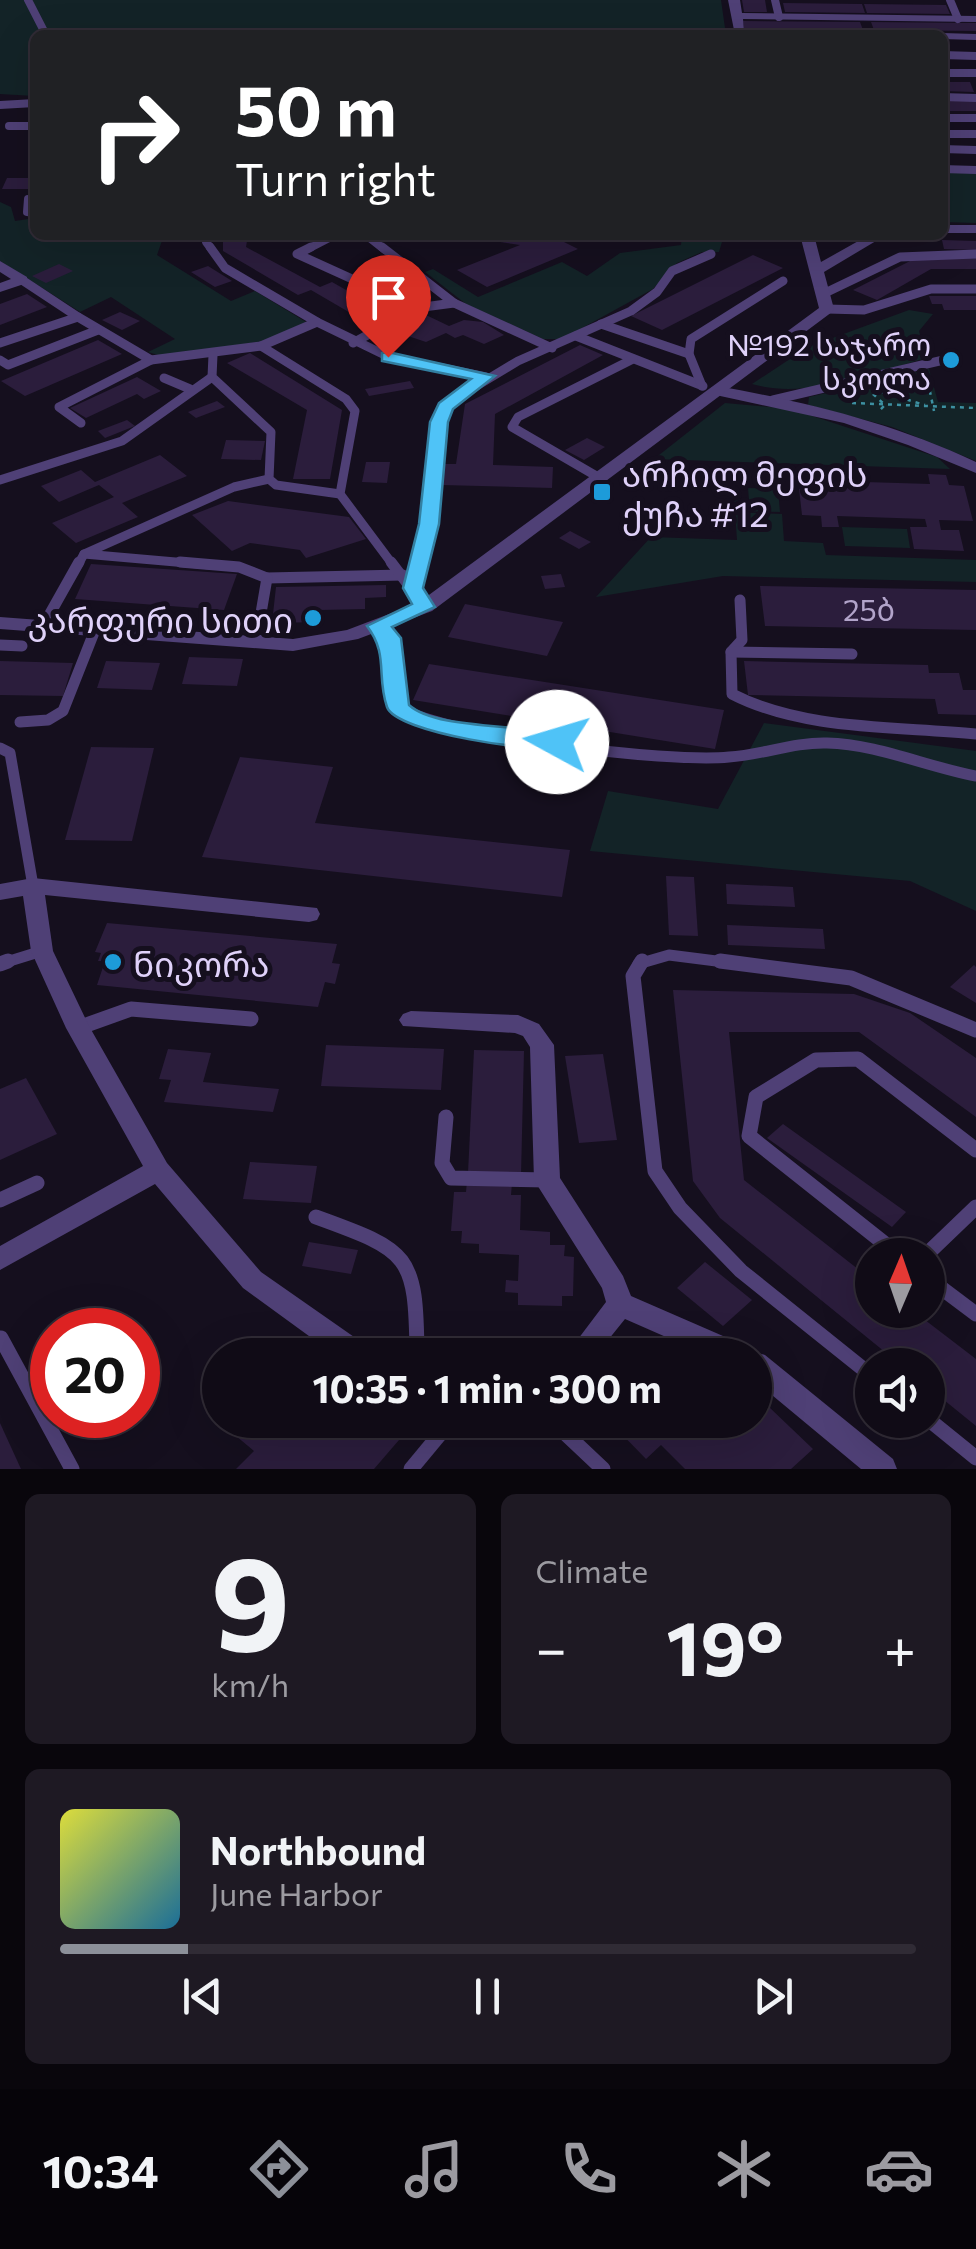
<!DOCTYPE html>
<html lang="en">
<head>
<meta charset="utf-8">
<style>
  :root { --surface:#100b16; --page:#1e1923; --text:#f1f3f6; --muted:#9c9ba1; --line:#302b35; --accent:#8c9099 }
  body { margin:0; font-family:Commissioner,"Noto Sans Georgian",sans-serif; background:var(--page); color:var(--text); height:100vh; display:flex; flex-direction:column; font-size:38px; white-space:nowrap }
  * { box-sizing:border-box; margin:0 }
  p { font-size:32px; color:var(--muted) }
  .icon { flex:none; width:55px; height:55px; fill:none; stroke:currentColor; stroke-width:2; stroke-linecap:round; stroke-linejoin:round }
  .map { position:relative; height:1469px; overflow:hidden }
  .panel { display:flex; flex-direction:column; gap:25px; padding:25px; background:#09060c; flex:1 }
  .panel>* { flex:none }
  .top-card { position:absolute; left:30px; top:30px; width:918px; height:210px; border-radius:15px; box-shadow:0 10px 40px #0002,0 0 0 2px var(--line); background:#202124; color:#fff; overflow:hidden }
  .needle { width:65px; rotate:2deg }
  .controls { position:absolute; left:855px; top:1238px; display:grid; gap:20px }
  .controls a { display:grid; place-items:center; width:90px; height:90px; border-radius:50%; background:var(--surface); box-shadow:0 10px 40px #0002,0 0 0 2px var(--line); font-size:50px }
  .speed { position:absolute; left:30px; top:1308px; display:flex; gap:20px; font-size:50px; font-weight:700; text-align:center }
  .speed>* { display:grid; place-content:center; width:130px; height:130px; border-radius:50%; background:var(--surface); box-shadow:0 10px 40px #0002,0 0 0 2px var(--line); line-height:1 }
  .speed .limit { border:15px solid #d22; background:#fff; color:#111 }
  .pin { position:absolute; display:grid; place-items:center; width:85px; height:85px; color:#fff; margin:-102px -42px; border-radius:50% 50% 50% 0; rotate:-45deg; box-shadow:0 0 10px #0007 }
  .pin .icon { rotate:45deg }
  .me { position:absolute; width:110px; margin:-55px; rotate:276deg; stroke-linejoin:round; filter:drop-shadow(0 0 8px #0008) }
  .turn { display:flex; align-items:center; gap:35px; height:210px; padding:0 40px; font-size:45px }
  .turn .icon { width:130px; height:130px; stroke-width:2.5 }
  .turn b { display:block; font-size:70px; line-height:85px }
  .big { font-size:75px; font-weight:700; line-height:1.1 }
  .panel .tile { flex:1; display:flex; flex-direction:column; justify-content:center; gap:15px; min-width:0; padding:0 35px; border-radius:15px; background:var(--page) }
  .panel .dial { align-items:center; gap:0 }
  .dial b { font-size:130px; line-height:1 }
  .song { display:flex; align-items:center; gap:30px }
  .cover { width:120px; height:120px; border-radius:15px; background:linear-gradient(135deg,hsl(60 70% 55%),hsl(200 70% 35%)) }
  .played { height:10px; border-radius:5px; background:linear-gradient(90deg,var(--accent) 15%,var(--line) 15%) }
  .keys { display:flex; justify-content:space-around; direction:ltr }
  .heat { display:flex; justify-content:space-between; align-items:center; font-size:55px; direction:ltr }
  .panel .tiles { flex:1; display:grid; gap:25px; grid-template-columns:1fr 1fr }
  .tile:last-child { grid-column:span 2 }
  .trip { position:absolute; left:202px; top:1338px; width:570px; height:100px; border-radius:50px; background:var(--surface); box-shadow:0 10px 40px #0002,0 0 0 2px var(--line); font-weight:700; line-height:100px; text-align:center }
  .dock { display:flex; height:160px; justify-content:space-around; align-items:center; background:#060409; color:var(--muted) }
  .dock .icon { width:70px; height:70px }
  .dock .selected { color:var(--accent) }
  .dock b { font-size:45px; color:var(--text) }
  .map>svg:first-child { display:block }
  .green { fill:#132327 }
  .building { fill:#2b1d3c }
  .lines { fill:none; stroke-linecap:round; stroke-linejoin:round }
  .path { stroke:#3d90a1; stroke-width:2.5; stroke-dasharray:4 5; stroke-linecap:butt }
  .service-far3 { stroke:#4f4076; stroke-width:8 }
  .service-far2 { stroke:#4f4076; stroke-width:9 }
  .service-far1 { stroke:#4f4076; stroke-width:11 }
  .service { stroke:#4f4076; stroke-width:15 }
  .minor { fill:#4f4076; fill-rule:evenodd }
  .tertiary { fill:#4f4076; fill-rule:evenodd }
  .route { fill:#4fc3f7; stroke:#337fa1; stroke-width:2.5 }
  .poi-dot { fill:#1d9bd9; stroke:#150f1e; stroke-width:4 }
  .labels { text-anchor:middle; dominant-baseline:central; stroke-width:10; stroke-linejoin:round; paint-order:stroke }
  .far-poi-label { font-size:30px; fill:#dfd1f9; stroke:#150f1e; text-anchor:end }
  .number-label { font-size:30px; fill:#b2a4ca }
  .poi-label { font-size:35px; fill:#dfd1f9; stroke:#150f1e; text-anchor:start }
</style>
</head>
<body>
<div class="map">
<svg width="976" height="1469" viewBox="0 0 976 1469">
  <rect width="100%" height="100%" fill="#150f1e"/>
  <!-- green -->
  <g class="green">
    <path d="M0 0H721L726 35H35V96L0 94Z"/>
    <path d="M942 171H976V223L943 222Z"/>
    <path d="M0 202 11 207 15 221 35 218V235H164L157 255 231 301 255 291 306 322 264 341 161 356 148 352 175 339 111 297 80 312 0 261Z"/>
    <path d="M682 235H724L719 252H702L677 263 653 289 562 339H543L466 304 425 272 433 269 478 297 562 262 587 276 620 253 681 245Z"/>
    <path d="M909 310 933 314 919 331 926 358C874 373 805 400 752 384L808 347Z"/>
    <path d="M929 369 938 402 976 403V461L892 427 808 405 809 397Z"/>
    <path d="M725 403 791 409 937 457 950 469 654 459Z"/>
    <path d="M748 488 778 489 780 512 734 511 733 499 749 500Z"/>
    <path d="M735 512 782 514 784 541 823 543 826 555 976 560V582L723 576 596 597 651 537 737 540Z"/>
    <path d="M842 527 907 529 910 548 845 546Z"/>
    <path d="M764 723 976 751V911L910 881 590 851 608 791 718 809Z"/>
  </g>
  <!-- building -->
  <g class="building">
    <path d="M742 0H765L767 12H744Z"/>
    <path d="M783 3 862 4 865 13 785 12Z"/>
    <path d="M864 4 946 5 950 14 867 13Z"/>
    <path d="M743 21 860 22 863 30 744 29Z"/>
    <path d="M871 22 976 23V31L874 30Z"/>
    <path d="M942 82H970L974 92 942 91Z"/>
    <rect x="942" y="101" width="34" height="10"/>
    <path d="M7 178H35V189H2Z"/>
    <path d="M223 235H248L246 247 320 287 332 282 392 316 371 325 311 290 298 295 223 251Z"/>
    <path d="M455 235H550L578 249 487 287 457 270 520 245Z"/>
    <path d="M942 240 976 241V250L944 249Z"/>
    <path d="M753 255 783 268 662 330 631 316Z"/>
    <path d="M976 257V269H931L877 300 853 290 914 259Z"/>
    <path d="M59 264 73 271 46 283 32 276Z"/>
    <path d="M208 266 232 281 215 287 191 272Z"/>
    <path d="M27 294 47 307 0 325V304Z"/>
    <path d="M929 296H976V310H944L942 304H932Z"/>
    <path d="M120 312 140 321 122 330 102 320Z"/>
    <path d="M426 315 449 326 464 320 483 322 504 335 484 344 463 335 455 338 446 333 426 342 396 332Z"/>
    <path d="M98 340 122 354 25 396 1 381Z"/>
    <path d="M580 345 603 355 495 414 493 465 553 467 552 488 442 485 445 464H456L465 404Z"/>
    <path d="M250 353 342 410 330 479H293L307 410 227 363Z"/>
    <path d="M137 377 161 391 144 399 137 394 86 418 70 408Z"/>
    <path d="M410 381 414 388 369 396 365 389Z"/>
    <path d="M217 401 225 407 196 418 188 412Z"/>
    <path d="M127 420 135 426 105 438 98 431Z"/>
    <path d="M587 438 605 447 584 460 565 450Z"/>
    <path d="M226 440 265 441 261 460 221 459Z"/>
    <path d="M160 455 187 476 122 503 138 517 76 543 52 523 114 497 99 485 59 502 41 486 81 470 95 482Z"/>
    <path d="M366 462H390L387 483 362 482Z"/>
    <path d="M814 470H831L833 481 930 484 928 474 946 475 949 485 964 486 973 521 939 520 941 530H959L964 551 914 549 910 527H927L925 519 837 516 839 527H822L821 516 802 515 798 480H816Z"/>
    <path d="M228 501 349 517 366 539 306 558 300 550 250 543 232 551 192 515Z"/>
    <path d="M570 531 591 542 579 549 559 538Z"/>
    <path d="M91 564 237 574 224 610 75 599Z"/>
    <path d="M561 574 565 587 545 589 541 576Z"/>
    <path d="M386 585V597L365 598V609L320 610 319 622 272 623 276 587Z"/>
    <path d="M760 586 976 590V630L765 626Z"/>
    <path d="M465 604 563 622 547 656 448 637Z"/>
    <path d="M189 657 243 659 237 686 182 684Z"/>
    <path d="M0 661 73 663 63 696 0 695Z"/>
    <path d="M106 661 160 663 152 690 97 688Z"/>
    <path d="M744 661 928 665 929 673H959L963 690H976V715L938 714 935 699 748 695Z"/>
    <path d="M429 664 724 710 715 749 413 700Z"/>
    <path d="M91 747 154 748 132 841 65 840Z"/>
    <path d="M240 757 333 767 315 823 570 850 562 897 202 857Z"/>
    <path d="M666 876 694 877 698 936 669 935Z"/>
    <path d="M726 884 793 887 795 907 727 904Z"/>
    <path d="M107 923 337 944 332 963 340 964 335 984 325 982 318 1007 97 985 105 961H98L101 953 95 952Z"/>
    <path d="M727 925 823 929 825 949 728 945Z"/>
    <path d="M974 965 976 967V1003L950 987Z"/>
    <path d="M673 990 854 994 910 1013 976 1058V1117L859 1032H729L744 1180 872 1280V1310H912L976 1359V1426L928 1387V1365H901L720 1218 693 1181Z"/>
    <path d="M326 1045 444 1049 441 1090 321 1086Z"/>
    <path d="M168 1049 211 1053 203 1082 279 1089 273 1112 164 1102 171 1080 159 1079Z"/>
    <path d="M474 1050 524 1051 521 1175 468 1173Z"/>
    <path d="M603 1054 617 1140 579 1143 565 1056Z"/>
    <path d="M26 1078 57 1134 0 1160V1089Z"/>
    <path d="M783 1124 906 1212 892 1227 767 1138Z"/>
    <path d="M250 1162 317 1166 311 1203 243 1199Z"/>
    <path d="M467 1181 512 1183 511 1195H521L520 1230 550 1232V1245H565L564 1256 574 1257 573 1296H562V1306L518 1305V1293L505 1292 506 1280 518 1281 519 1255 479 1253V1244L461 1243 462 1231H451L454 1192H466Z"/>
    <path d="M309 1242 358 1250 351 1274 302 1266Z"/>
    <path d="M705 1262 752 1300 723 1326 677 1288Z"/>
    <path d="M769 1407 813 1449 791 1469H685L661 1445 646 1459 608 1420H755Z"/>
    <path d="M217 1420H373L399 1440 374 1469H236L254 1451Z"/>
    <path d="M0 1423 21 1469H0Z"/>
  </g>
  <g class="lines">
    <!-- path -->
    <g class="path">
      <path d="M928 382 934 411"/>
      <path d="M881 392 925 405"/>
      <path d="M873 394 885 405 879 411"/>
      <path d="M852 403 976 408"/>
    </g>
    <!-- service-far3 -->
    <g class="service-far3">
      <path d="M28 0 46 35"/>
      <path d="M775 0 779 17"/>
      <path d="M950 0 958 19"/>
      <path d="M942 73H976"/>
      <path d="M9 126H35"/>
      <path d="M28 199 27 212 35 213"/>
      <path d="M208 235 206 242 212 250"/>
      <path d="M366 235 385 250"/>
      <path d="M306 250 335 235"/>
    </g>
    <!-- service-far2 -->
    <g class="service-far2">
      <path d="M210 247 225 268 317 322"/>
      <path d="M311 247 297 254 416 308 454 303 552 348"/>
      <path d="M382 247 454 303"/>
      <path d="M22 280 78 317"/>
      <path d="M825 293 900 257 976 254"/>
      <path d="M827 309 864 310 931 289H976"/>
      <path d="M601 324 689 354"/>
      <path d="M576 336 703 386"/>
      <path d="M0 343 78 317 151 360 261 346"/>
      <path d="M353 343 416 308"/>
      <path d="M213 355 212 377 271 432 269 479 276 485 340 494"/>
      <path d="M0 360 8 365 98 330"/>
      <path d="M164 378 190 389"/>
      <path d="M702 386 689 354 691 339 783 281"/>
      <path d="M773 400 952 358"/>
      <path d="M81 423 59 407 151 360"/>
      <path d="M598 477 512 427 518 417 633 359"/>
      <path d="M0 480 122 441 212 377"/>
      <path d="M84 554 210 565"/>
      <path d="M78 565 84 554 234 487 269 479"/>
      <path d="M393 565 340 494 355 411 346 399 261 346 317 322 389 357 486 377"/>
      <path d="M419 565 429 524 439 422 455 399 518 361 631 311 657 292 672 271 711 254"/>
    </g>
    <!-- service-far1 -->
    <g class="service-far1">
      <path d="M180 562 239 567 267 578 403 575"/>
      <path d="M391 562 425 607"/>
      <path d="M413 588 419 562"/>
      <path d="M740 600 742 640 731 652 732 694C804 731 897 726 976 734"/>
      <path d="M43 626 79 562"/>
      <path d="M378 626 390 638 398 707C450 737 666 763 729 757 762 755 794 742 827 743 877 744 927 767 976 776"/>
      <path d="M256 642 267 578"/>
      <path d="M0 645 22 646"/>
      <path d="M731 652 852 654"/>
      <path d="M20 722 48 720 63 711 95 630"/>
      <path d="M0 748 10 753 33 886"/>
      <path d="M0 964 42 951"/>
      <path d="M638 964 669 955 740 964"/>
    </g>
    <!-- service -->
    <g class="service">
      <path d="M642 961 633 976 655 1171 680 1208 741 1271 872 1376"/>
      <path d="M720 961 851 978 976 1030"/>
      <path d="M0 964 8 961"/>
      <path d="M78 1028 131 1009 251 1019"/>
      <path d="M446 1117 442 1163 451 1178 547 1180"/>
      <path d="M0 1200 37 1183"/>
      <path d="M316 1217C410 1251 416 1254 417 1355"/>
      <path d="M899 1255 749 1136 756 1097 816 1060 858 1059 976 1150"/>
      <path d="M926 1255 976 1207"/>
      <path d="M928 1278 976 1314"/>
      <path d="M1 1338 72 1469"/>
      <path d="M928 1419 976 1458"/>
      <path d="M551 1420 603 1469"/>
      <path d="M411 1469 450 1422"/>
    </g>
    <!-- minor -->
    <g class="minor">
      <path d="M728 0H740L742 13 976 16V22L743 19 744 31 751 35H735Z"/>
      <path d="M942 33 976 34V40L942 39V35H937Z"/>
      <path d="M942 51 976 52V60L942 59Z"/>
      <path d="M942 93 976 94V102L942 101Z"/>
      <path d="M35 99V107L0 109V101Z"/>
      <rect x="942" y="114" width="34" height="8"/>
      <rect x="942" y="130" width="34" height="8"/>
      <path d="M942 145 976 146V154L942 153Z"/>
      <path d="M942 165 976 166V174L942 173Z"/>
      <path d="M0 261 27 277V283L0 292V283L11 279 0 272Z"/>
      <path d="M717 386C806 402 893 423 976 462V473L908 445 844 423 711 394V388Z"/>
      <path d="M33 878 317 908 320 914 317 920 309 922 45 895 53 951 89 1026 167 1163 261 1272 367 1346 371 1355H335L243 1288 155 1184 0 1270V1246L143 1166 66 1028 31 951 23 896 0 900V884Z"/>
      <path d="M411 1011 518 1015 539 1024 554 1045 560 1178 623 1276 631 1296 746 1346 749 1354 755 1352 765 1355 893 1459 897 1469H861L755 1381V1355H707L625 1319 596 1355H566L606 1302 602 1288 534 1180 530 1047 523 1036 515 1033 403 1026 399 1020 403 1014Z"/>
      <path d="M433 1420H510L506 1429C487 1436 456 1436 437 1429Z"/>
    </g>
    <!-- tertiary -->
    <g class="tertiary">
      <rect x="942" y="225" width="34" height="8"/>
      <path d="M800 235H814L821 262 869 235H886L824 272 834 309 832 312 432 611 358 639 293 651 0 629V617L293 639 347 630 418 603 819 308Z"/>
    </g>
  </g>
  <!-- route -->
  <path class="route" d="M388 352 495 376 453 409 448 422 439 524 423 588 435 607 392 627 401 638 409 705C441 734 549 720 568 742L565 747C539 754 396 733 387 707 376 675 389 655 367 626L412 604 403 588 419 524 430 422 439 403 471 379 382 361V353Z"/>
  <!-- markers -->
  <g class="poi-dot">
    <circle cx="951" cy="360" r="10"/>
    <rect x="592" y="482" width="20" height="20" rx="5"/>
    <circle cx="313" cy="618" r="10"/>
    <circle cx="113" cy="962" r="10"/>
  </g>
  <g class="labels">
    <!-- far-poi labels -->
    <g class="far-poi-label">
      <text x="931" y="343">№192 საჯარო<tspan x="931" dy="34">სკოლა</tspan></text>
    </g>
    <!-- number labels -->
    <g class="number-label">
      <text x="869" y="608">25ბ</text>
    </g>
    <!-- poi labels -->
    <g class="poi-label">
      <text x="622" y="472">არჩილ მეფის<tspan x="622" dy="40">ქუჩა #12</tspan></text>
      <text x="293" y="618" text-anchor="end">კარფური სითი</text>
      <text x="133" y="962">ნიკორა</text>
    </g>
  </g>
</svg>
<div class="controls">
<a><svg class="needle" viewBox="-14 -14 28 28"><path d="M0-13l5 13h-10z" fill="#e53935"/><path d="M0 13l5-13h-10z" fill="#9c9ba1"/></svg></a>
<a><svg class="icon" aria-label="sound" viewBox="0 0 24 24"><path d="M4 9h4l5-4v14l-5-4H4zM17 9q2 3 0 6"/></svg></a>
</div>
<div class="speed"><div class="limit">20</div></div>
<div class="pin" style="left:388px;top:357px;background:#d93025"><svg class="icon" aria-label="arrive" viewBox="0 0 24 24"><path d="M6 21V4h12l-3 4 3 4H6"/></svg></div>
<svg class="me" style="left:557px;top:742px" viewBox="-20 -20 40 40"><circle r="19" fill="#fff"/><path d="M0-13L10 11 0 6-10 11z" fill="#4fc3f7"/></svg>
<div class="trip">10:35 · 1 min · 300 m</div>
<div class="top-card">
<div class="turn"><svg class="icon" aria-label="right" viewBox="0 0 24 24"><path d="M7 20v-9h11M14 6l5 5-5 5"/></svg><div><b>50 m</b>Turn right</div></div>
</div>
</div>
<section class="panel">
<div class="tiles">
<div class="tile dial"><b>9</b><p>km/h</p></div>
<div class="tile"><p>Climate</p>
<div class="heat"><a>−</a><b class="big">19°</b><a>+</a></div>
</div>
<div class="tile">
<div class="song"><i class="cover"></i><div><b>Northbound</b><p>June Harbor</p></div></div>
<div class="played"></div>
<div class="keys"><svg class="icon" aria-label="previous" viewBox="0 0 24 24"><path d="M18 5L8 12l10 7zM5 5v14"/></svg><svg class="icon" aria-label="pause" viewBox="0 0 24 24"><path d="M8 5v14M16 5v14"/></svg><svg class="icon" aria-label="next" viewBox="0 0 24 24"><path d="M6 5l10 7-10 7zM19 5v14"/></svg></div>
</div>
</div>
</section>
<nav class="dock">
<b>10:34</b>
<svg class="icon selected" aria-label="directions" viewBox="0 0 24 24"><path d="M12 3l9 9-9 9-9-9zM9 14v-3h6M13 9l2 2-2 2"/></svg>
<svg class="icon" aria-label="music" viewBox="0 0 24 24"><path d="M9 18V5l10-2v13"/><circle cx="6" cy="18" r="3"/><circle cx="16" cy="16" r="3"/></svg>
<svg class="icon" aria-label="phone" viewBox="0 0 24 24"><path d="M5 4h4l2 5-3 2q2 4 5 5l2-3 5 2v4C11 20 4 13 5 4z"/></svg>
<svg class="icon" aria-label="climate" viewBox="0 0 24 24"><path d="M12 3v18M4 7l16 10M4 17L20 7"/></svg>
<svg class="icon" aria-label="car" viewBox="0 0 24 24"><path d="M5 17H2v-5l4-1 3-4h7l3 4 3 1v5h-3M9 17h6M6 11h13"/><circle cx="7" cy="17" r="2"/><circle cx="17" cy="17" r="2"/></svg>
</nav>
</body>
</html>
